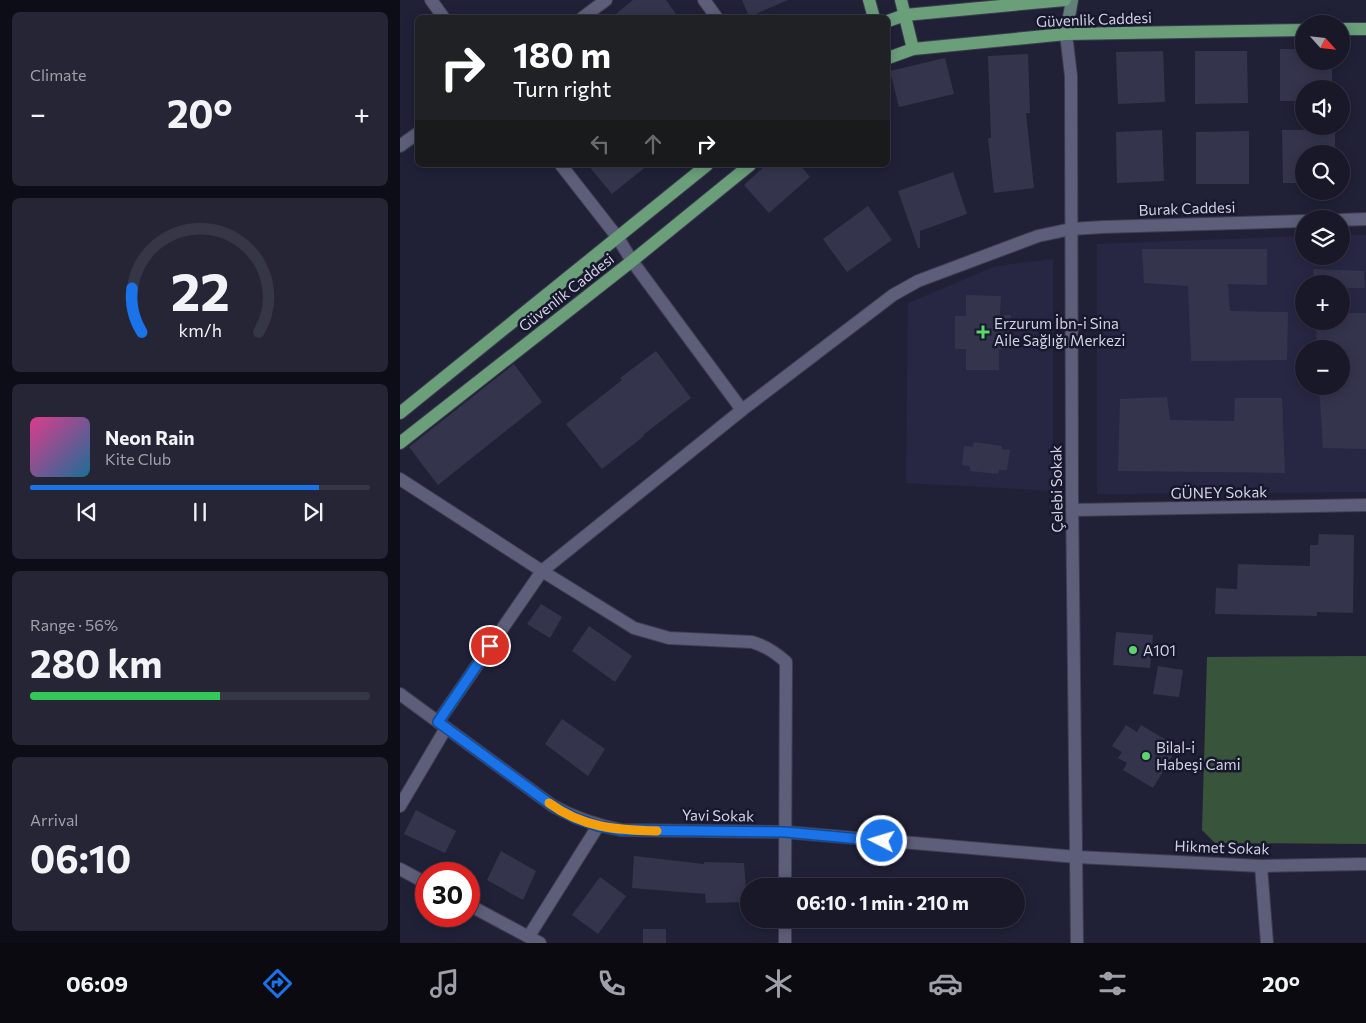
<!DOCTYPE html>
<html lang="en">
<head>
<meta charset="utf-8">
<style>
  :root { --surface:#181829; --page:#252535; --text:#f1f3f6; --muted:#9fa0a8; --line:#363746; --accent:#1a73e8 }
  body { margin:0; font-family:Commissioner,sans-serif; background:var(--page); color:var(--text); height:100vh; display:flex; flex-direction:column; font-size:19px; white-space:nowrap }
  * { box-sizing:border-box; margin:0 }
  p { font-size:16px; color:var(--muted) }
  .icon { flex:none; width:28px; height:28px; fill:none; stroke:currentColor; stroke-width:2; stroke-linecap:round; stroke-linejoin:round }
  .map { position:relative; flex:1; overflow:hidden }
  .panel { display:flex; flex-direction:column; gap:12px; padding:12px; background:#0d0d17; width:400px }
  .panel>* { flex:none }
  .top-card { position:absolute; left:15px; top:15px; width:475px; height:152px; border-radius:8px; box-shadow:0 2px 12px #0003,0 0 0 1px var(--line); background:#202124; color:#fff; overflow:hidden }
  .needle { width:32px; rotate:117deg }
  .buttons { position:absolute; left:895px; top:15px; display:grid; gap:10px }
  .buttons a { display:grid; place-items:center; width:55px; height:55px; border-radius:50%; background:var(--surface); box-shadow:0 2px 12px #0003,0 0 0 1px var(--line); font-size:25px }
  .speed { position:absolute; left:15px; top:862px; display:flex; gap:10px; font-size:25px; font-weight:700; text-align:center }
  .speed>* { display:grid; place-content:center; width:65px; height:65px; border-radius:50%; background:var(--surface); box-shadow:0 2px 12px #0003,0 0 0 1px var(--line); line-height:1 }
  .speed .limit { border:8px solid #d22; background:#fff; color:#111 }
  .pin { position:absolute; display:grid; place-items:center; width:42px; height:42px; color:#fff; margin:-21px; border:2px solid #fff; border-radius:50%; box-shadow:0 1px 5px #0007 }
  .me { position:absolute; width:55px; margin:-28px; rotate:275deg; stroke-linejoin:round; filter:drop-shadow(0 0 4px #0008) }
  .turn { display:flex; align-items:center; gap:18px; height:105px; padding:0 15px; font-size:22px }
  .turn .icon { width:65px; height:65px; stroke-width:2.5 }
  .turn b { display:block; font-size:35px; line-height:42px }
  .lanes { display:flex; align-items:center; height:48px; padding:0 15px; background:#0003; justify-content:center; gap:25px; direction:ltr }
  .lanes .off { opacity:.35 }
  .big { font-size:38px; font-weight:700; line-height:1.1 }
  .panel .tile { flex:1; display:flex; flex-direction:column; justify-content:center; gap:8px; min-width:0; padding:0 18px; border-radius:8px; background:var(--page) }
  .panel .dial { align-items:center; gap:0 }
  .dial svg { height:130px; overflow:visible; fill:none; stroke:var(--line); stroke-width:7; stroke-linecap:round; text-anchor:middle }
  .dial text { fill:var(--text); stroke:none }
  .song { display:flex; align-items:center; gap:15px }
  .cover { width:60px; height:60px; border-radius:8px; background:linear-gradient(135deg,hsl(330 70% 55%),hsl(200 70% 35%)) }
  .played { height:5px; border-radius:2px; background:linear-gradient(90deg,var(--accent) 85%,var(--line) 85%) }
  .keys { display:flex; justify-content:space-around; direction:ltr }
  .heat { display:flex; justify-content:space-between; align-items:center; font-size:28px; direction:ltr }
  .charge { height:8px; border-radius:4px; background:linear-gradient(90deg,#34c759 56%,var(--line) 0) }
  .trip { position:absolute; left:340px; top:878px; width:285px; height:50px; border-radius:25px; background:var(--surface); box-shadow:0 2px 12px #0003,0 0 0 1px var(--line); font-weight:700; line-height:50px; text-align:center }
  .menu { display:flex; height:80px; justify-content:space-around; align-items:center; background:#0a0a10; color:var(--muted) }
  .menu .icon { width:35px; height:35px }
  .menu .current { color:var(--accent) }
  .menu b { font-size:22px; color:var(--text) }
  main { display:flex; flex:1; min-height:0 }
  .map>svg:first-child { display:block }
  .built { fill:#272744; fill-rule:evenodd }
  .green { fill:#38543a }
  .building { fill:#34344d }
  .lines { fill:none; stroke-linecap:round; stroke-linejoin:round }
  .street-casing { stroke:#3e3d51; stroke-width:14 }
  .secondary-casing { stroke:#3e3d51; stroke-width:14 }
  .primary-casing { stroke:#3e3d51; stroke-width:14 }
  .street { stroke:#5d5e79; stroke-width:12 }
  .secondary { stroke:#637f7a; stroke-width:12 }
  .primary { stroke:#6a9f7a; stroke-width:12 }
  .route-casing { stroke:#114b97; stroke-width:12 }
  .route { stroke:#1a73e8; stroke-width:9 }
  .slow { stroke:#f59e0b; stroke-width:9 }
  .poi-dot { fill:#5cd56d; stroke:#17172d; stroke-width:2 }
  .labels { text-anchor:middle; dominant-baseline:central; stroke-width:5; stroke-linejoin:round; paint-order:stroke }
  .street-label { font-size:15px; fill:#d1d2e1; stroke:#17172d }
  .poi-label { font-size:15px; fill:#d1d2e1; stroke:#17172d; text-anchor:start }
</style>
</head>
<body>
<main>
<section class="panel">
<div class="tile"><p>Climate</p>
<div class="heat"><a>−</a><b class="big">20°</b><a>+</a></div>
</div>
<div class="tile dial"><svg viewBox="0 0 100 80">
<path d="M14 69A42 42 0 1 1 86 69"/>
<path d="M14 69A42 42 0 0 1 8 42" stroke="#1a73e8"/>
<text x="50" y="56" font-size="32" font-weight="700">22</text>
<text x="50" y="72" font-size="11">km/h</text>
</svg></div>
<div class="tile">
<div class="song"><i class="cover"></i><div><b>Neon Rain</b><p>Kite Club</p></div></div>
<div class="played"></div>
<div class="keys"><svg class="icon" aria-label="previous" viewBox="0 0 24 24"><path d="M18 5L8 12l10 7zM5 5v14"/></svg><svg class="icon" aria-label="pause" viewBox="0 0 24 24"><path d="M8 5v14M16 5v14"/></svg><svg class="icon" aria-label="next" viewBox="0 0 24 24"><path d="M6 5l10 7-10 7zM19 5v14"/></svg></div>
</div>
<div class="tile"><p>Range · 56%</p><b class="big">280 km</b><div class="charge"></div></div>
<div class="tile"><p>Arrival</p><b class="big">06:10</b></div>
</section>
<div class="map">
<svg width="966" height="943" viewBox="0 0 966 943">
  <rect width="100%" height="100%" fill="#202037"/>
  <!-- built -->
  <g class="built">
    <path d="M941 235H966V492L697 494V244L904 236V256H941ZM904 284H941V321H904ZM904 349H941V386H904Z"/>
    <path d="M653 259V491L506 483 508 303 596 266Z"/>
  </g>
  <!-- green -->
  <path class="green" d="M966 656V844L815 843 802 830 807 657Z"/>
  <!-- building -->
  <g class="building">
    <path d="M233 0H266L279 18H211Z"/>
    <path d="M342 0H388L349 17Z"/>
    <path d="M880 49H904V61H932V89H904V101H880Z"/>
    <path d="M763 51 765 102 718 104 716 52Z"/>
    <path d="M795 51H847L848 103 795 104Z"/>
    <path d="M628 54 630 113H626L634 188 594 193 588 138H591L588 56Z"/>
    <path d="M545 58 554 94 499 107 490 71Z"/>
    <path d="M762 130 764 181 717 183 716 132Z"/>
    <path d="M882 130H935V154H904V183H883Z"/>
    <path d="M849 131V184H796V132Z"/>
    <path d="M188 165H248L212 194Z"/>
    <path d="M366 165H400L410 177 369 213 344 185Z"/>
    <path d="M553 172 567 214 520 231V248H518L498 191Z"/>
    <path d="M468 206 492 240 447 272 423 239Z"/>
    <path d="M742 249H867V285L828 284 830 311 888 312 887 360 791 361 788 286 744 283Z"/>
    <path d="M913 269 964 271 965 288H941V284H914Z"/>
    <path d="M566 295 601 296 600 315H611L610 349H599V370H566V349H555V316H566Z"/>
    <path d="M941 313H966V449L923 448 919 386H941V349H917L916 321H941Z"/>
    <path d="M256 351 291 398 243 435 244 436 202 469 166 424 222 380 220 378Z"/>
    <path d="M114 364 142 402 38 485 9 447Z"/>
    <path d="M767 397 770 420 834 421 835 398H882L885 473 718 471 720 399Z"/>
    <path d="M574 442 602 446V449L610 450 607 470H599L598 474 570 471V466L562 465 564 446 573 447Z"/>
    <path d="M919 534 954 535 953 613 917 612V616L815 614 816 588 837 589 838 564 910 566V545H918Z"/>
    <path d="M141 604 162 617 150 638 127 624Z"/>
    <path d="M189 626 232 656 215 682 172 651Z"/>
    <path d="M716 632 753 635 750 668 713 665Z"/>
    <path d="M758 666 783 670 779 697 753 694Z"/>
    <path d="M162 719 205 749 188 776 145 744Z"/>
    <path d="M726 725 737 732 741 725 768 741 763 749 773 755 753 788 723 770 727 763 718 758 722 752 712 746Z"/>
    <path d="M16 810 56 831 45 853 4 834Z"/>
    <path d="M101 851 136 871 123 900 87 880Z"/>
    <path d="M234 856 304 864V862L344 863 347 902 306 903 305 894 232 888Z"/>
    <path d="M200 877 226 896 198 934 172 915Z"/>
    <rect x="243" y="929" width="23" height="14"/>
  </g>
  <g class="lines">
    <defs>
      <g id="street">
        <path d="M31 0 44 18"/>
        <path d="M304 0 317 18"/>
        <path d="M182 18 206 0"/>
        <path d="M666 34 671 76 672 495 677 943"/>
        <path d="M0 146 18 133"/>
        <path d="M161 165 218 238 232 261 342 410 493 295 518 281 638 236 671 229 703 227 904 221"/>
        <path d="M941 220 966 219"/>
        <path d="M0 479 142 571 234 628 269 638 352 642C366 646 375 652 386 662L385 886"/>
        <path d="M672 510 966 505"/>
        <path d="M0 694 153 806C175 818 196 825 221 830L385 832 677 857 861 866 966 864"/>
        <path d="M38 722 142 571 342 410"/>
        <path d="M0 806 46 728"/>
        <path d="M861 866 867 943"/>
        <path d="M0 869 26 883"/>
        <path d="M69 905 140 943"/>
        <path d="M129 936 198 826"/>
        <path d="M385 943V919"/>
      </g>
      <path id="secondary" d="M666 34 672 0"/>
      <g id="primary">
        <path d="M469 0 474 18"/>
        <path d="M501 0 513 49"/>
        <path d="M488 21 505 15 665 0"/>
        <path d="M941 29H966"/>
        <path d="M488 58 513 49 666 34 904 30"/>
        <path d="M0 413 307 165"/>
        <path d="M0 443 232 261 350 165"/>
      </g>
    </defs>
    <!-- street casing -->
    <use href="#street" class="street-casing"/>
    <!-- secondary casing -->
    <use href="#secondary" class="secondary-casing"/>
    <!-- primary casing -->
    <use href="#primary" class="primary-casing"/>
    <!-- street -->
    <use href="#street" class="street"/>
    <!-- secondary -->
    <use href="#secondary" class="secondary"/>
    <!-- primary -->
    <use href="#primary" class="primary"/>
  </g>
  <g class="lines">
    <defs>
      <path id="route" d="M90 646 38 722 153 806 175 818 198 826 221 830 385 832 482 841"/>
    </defs>
    <!-- route casing -->
    <use href="#route" class="route-casing"/>
    <!-- route -->
    <use href="#route" class="route"/>
    <!-- slow -->
    <path class="slow" d="M149 803C183 828 217 830 257 831"/>
  </g>
  <!-- markers -->
  <g class="poi-dot">
    <path d="M580.5 324.5h5v5h5v5h-5v5h-5v-5h-5v-5h5z"/>
    <circle cx="733" cy="650" r="5"/>
    <circle cx="746" cy="756" r="5"/>
  </g>
  <g class="labels">
    <!-- street labels -->
    <g class="street-label">
      <text transform="translate(694 19) rotate(-2)">Güvenlik Caddesi</text>
      <text transform="translate(787 208) rotate(-2)">Burak Caddesi</text>
      <text transform="translate(166 292) rotate(-38)">Güvenlik Caddesi</text>
      <text transform="translate(656 489) rotate(-91)">Çelebi Sokak</text>
      <text transform="translate(819 492) rotate(-1)">GÜNEY Sokak</text>
      <text transform="translate(318 815) rotate(1)">Yavi Sokak</text>
      <text transform="translate(822 847) rotate(2)">Hikmet Sokak</text>
    </g>
    <!-- poi labels -->
    <g class="poi-label">
      <text x="594" y="323">Erzurum İbn-i Sina<tspan x="594" dy="17">Aile Sağlığı Merkezi</tspan></text>
      <text x="743" y="650">A101</text>
      <text x="756" y="747">Bilal-i<tspan x="756" dy="17">Habeşi Cami</tspan></text>
    </g>
  </g>
</svg>
<div class="buttons">
<a><svg class="needle" viewBox="-14 -14 28 28"><path d="M0-13l5 13h-10z" fill="#e53935"/><path d="M0 13l5-13h-10z" fill="#9fa0a8"/></svg></a>
<a><svg class="icon" aria-label="sound" viewBox="0 0 24 24"><path d="M4 9h4l5-4v14l-5-4H4zM17 9q2 3 0 6"/></svg></a>
<a><svg class="icon" aria-label="search" viewBox="0 0 24 24"><circle cx="10" cy="10" r="6"/><path d="M15 15l6 6"/></svg></a>
<a><svg class="icon" aria-label="layers" viewBox="0 0 24 24"><path d="M12 4l9 5-9 5-9-5zM3 14l9 5 9-5"/></svg></a>
<a>+</a>
<a>−</a>
</div>
<div class="speed"><div class="limit">30</div></div>
<div class="pin" style="left:90px;top:646px;background:#d93025"><svg class="icon" aria-label="arrive" viewBox="0 0 24 24"><path d="M6 21V4h12l-3 4 3 4H6"/></svg></div>
<svg class="me" style="left:482px;top:841px" viewBox="-20 -20 40 40"><circle r="17" fill="#1a73e8" stroke="#fff" stroke-width="3"/><path d="M0-11L8 9 0 5-8 9z" fill="#fff"/></svg>
<div class="trip">06:10 · 1 min · 210 m</div>
<div class="top-card">
<div class="turn"><svg class="icon" aria-label="right" viewBox="0 0 24 24"><path d="M7 20v-9h11M14 6l5 5-5 5"/></svg><div><b>180 m</b>Turn right</div></div>
<div class="lanes"><svg class="icon off" aria-label="left" viewBox="0 0 24 24"><path d="M17 20v-9H6M10 6l-5 5 5 5"/></svg><svg class="icon off" aria-label="ahead" viewBox="0 0 24 24"><path d="M12 20V5M6 11l6-6 6 6"/></svg><svg class="icon" aria-label="right" viewBox="0 0 24 24"><path d="M7 20v-9h11M14 6l5 5-5 5"/></svg></div>
</div>
</div>
</main>
<nav class="menu">
<b>06:09</b>
<svg class="icon current" aria-label="directions" viewBox="0 0 24 24"><path d="M12 3l9 9-9 9-9-9zM9 14v-3h6M13 9l2 2-2 2"/></svg>
<svg class="icon" aria-label="music" viewBox="0 0 24 24"><path d="M9 18V5l10-2v13"/><circle cx="6" cy="18" r="3"/><circle cx="16" cy="16" r="3"/></svg>
<svg class="icon" aria-label="phone" viewBox="0 0 24 24"><path d="M5 4h4l2 5-3 2q2 4 5 5l2-3 5 2v4C11 20 4 13 5 4z"/></svg>
<svg class="icon" aria-label="climate" viewBox="0 0 24 24"><path d="M12 3v18M4 7l16 10M4 17L20 7"/></svg>
<svg class="icon" aria-label="car" viewBox="0 0 24 24"><path d="M5 17H2v-5l4-1 3-4h7l3 4 3 1v5h-3M9 17h6M6 11h13"/><circle cx="7" cy="17" r="2"/><circle cx="17" cy="17" r="2"/></svg>
<svg class="icon" aria-label="filters" viewBox="0 0 24 24"><path d="M4 7h16M4 17h16"/><circle cx="9" cy="7" r="2"/><circle cx="15" cy="17" r="2"/></svg>
<b>20°</b>
</nav>
</body>
</html>
